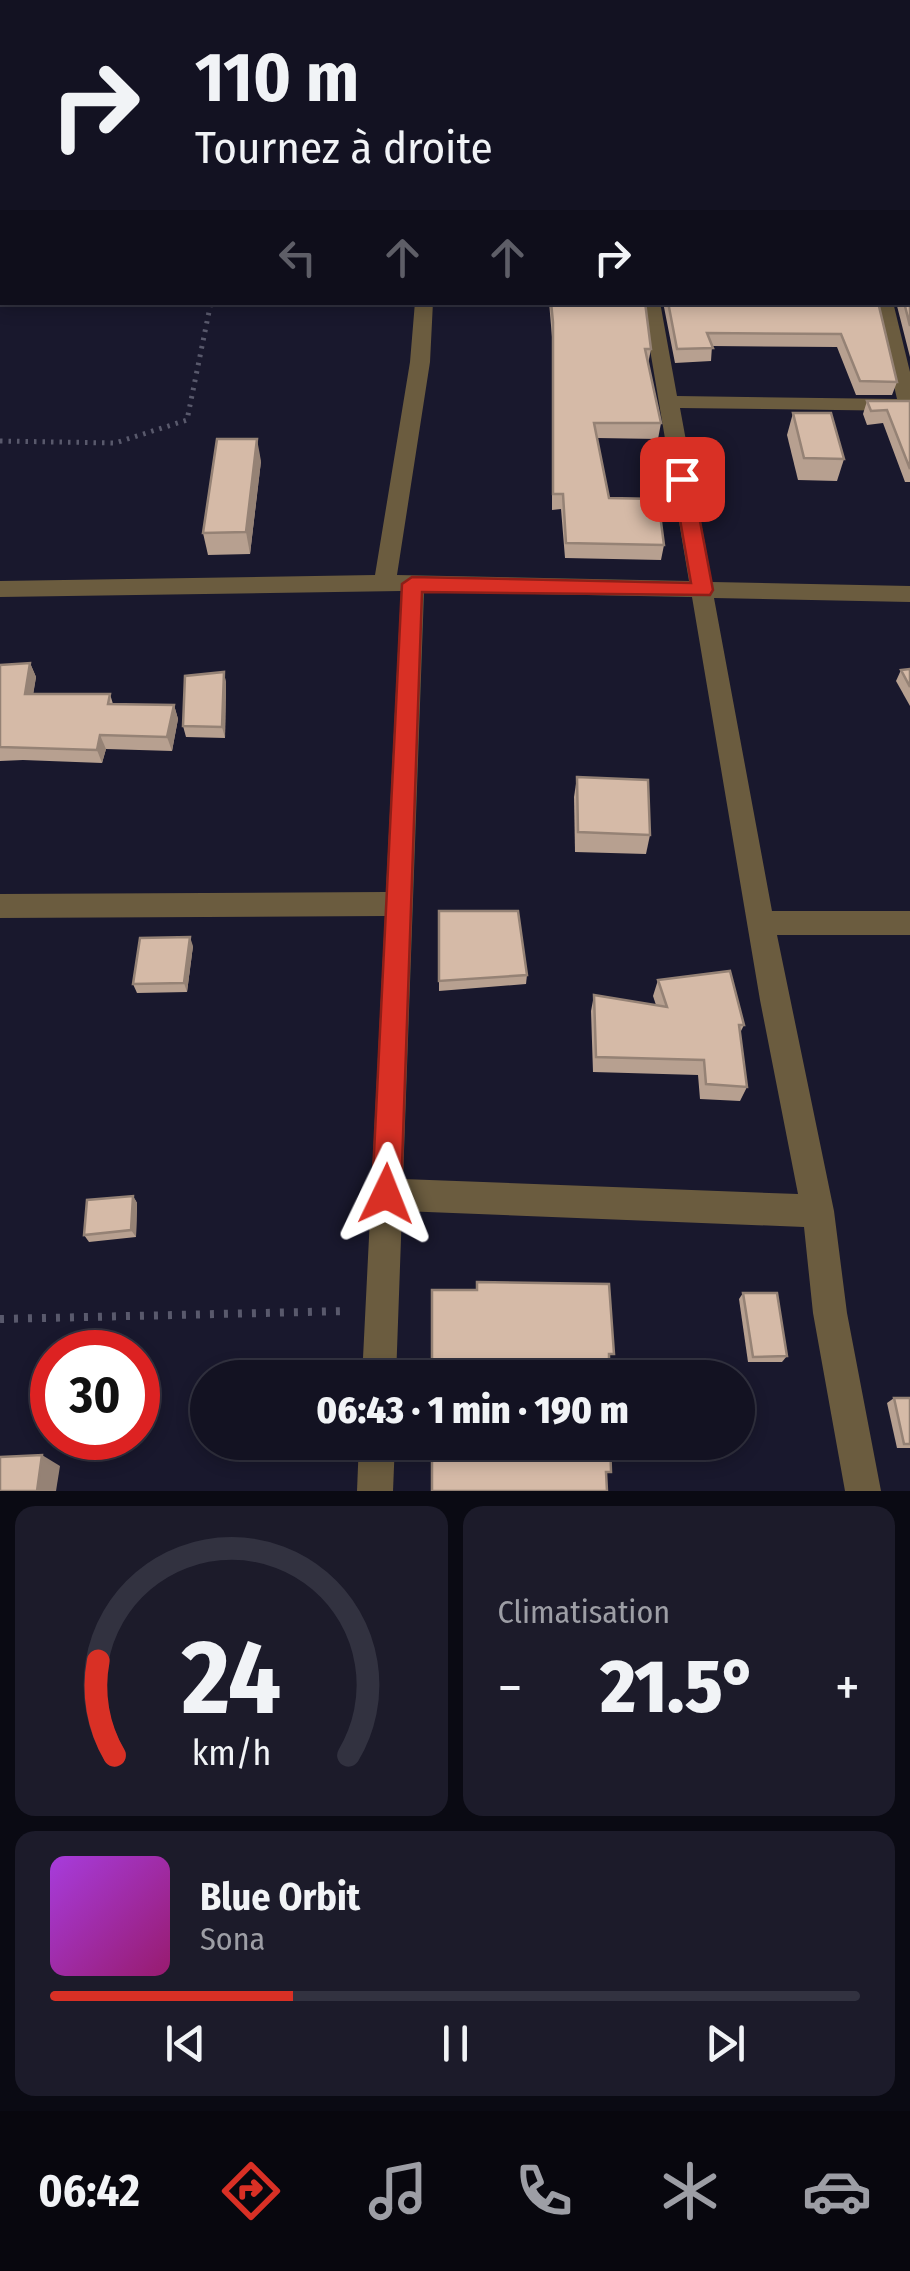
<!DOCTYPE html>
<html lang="fr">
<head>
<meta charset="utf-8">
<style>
  :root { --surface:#131222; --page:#1c1b2a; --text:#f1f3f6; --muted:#9d9ea5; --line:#323240; --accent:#d93025 }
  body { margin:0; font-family:"Fira Sans Condensed",sans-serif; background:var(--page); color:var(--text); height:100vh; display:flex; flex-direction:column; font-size:38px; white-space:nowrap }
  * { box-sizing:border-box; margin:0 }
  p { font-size:32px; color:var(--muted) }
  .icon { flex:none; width:55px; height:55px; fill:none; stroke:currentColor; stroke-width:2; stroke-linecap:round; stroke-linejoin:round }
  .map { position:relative; height:1491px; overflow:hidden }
  .drawer { display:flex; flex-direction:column; gap:15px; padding:15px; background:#0a0a13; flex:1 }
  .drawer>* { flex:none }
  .guide { position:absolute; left:0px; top:0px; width:910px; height:305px; box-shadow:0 5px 15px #0003,0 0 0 2px var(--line); background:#131222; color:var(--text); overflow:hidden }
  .speed { position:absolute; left:30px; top:1330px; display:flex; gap:20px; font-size:50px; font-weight:700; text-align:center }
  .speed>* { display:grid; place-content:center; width:130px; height:130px; border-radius:50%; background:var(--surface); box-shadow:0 5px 15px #0003,0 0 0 2px var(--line); line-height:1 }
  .speed .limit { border:15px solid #d22; background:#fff; color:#111 }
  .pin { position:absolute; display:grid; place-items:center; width:85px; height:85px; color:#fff; margin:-42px; border-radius:20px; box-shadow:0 5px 15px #0006 }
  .me { position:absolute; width:110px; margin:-55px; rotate:2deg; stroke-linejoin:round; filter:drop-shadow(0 0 8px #0008) }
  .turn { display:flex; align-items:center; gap:35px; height:210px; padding:0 30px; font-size:45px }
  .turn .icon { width:130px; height:130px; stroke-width:2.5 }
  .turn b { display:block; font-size:70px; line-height:85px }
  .lanes { display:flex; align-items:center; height:95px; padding:0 30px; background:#0003; justify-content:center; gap:50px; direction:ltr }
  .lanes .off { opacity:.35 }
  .big { font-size:75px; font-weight:800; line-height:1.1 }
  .drawer .card { flex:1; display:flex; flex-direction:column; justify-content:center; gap:15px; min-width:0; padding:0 35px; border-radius:20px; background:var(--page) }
  .drawer .dial { align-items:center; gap:0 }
  .dial svg { height:260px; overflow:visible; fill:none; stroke:var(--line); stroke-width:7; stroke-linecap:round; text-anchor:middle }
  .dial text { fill:var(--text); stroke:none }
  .song { display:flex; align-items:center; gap:30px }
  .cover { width:120px; height:120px; border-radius:15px; background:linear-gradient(135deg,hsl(280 70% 55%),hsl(320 70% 35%)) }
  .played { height:10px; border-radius:5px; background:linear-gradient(90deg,var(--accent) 30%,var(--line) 30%) }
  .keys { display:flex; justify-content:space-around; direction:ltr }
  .heat { display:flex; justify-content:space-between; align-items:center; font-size:55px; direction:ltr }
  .drawer .tiles { flex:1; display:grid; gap:15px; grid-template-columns:1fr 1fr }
  .card:last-child { grid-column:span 2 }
  .trip { position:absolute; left:190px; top:1360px; width:565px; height:100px; border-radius:50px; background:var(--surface); box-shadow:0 5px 15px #0003,0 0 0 2px var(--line); font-weight:800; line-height:100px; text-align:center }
  .tab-bar { display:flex; height:160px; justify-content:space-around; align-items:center; background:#08070e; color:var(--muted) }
  .tab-bar .icon { width:70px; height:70px }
  .tab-bar .on { color:var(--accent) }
  .tab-bar b { font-size:45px; color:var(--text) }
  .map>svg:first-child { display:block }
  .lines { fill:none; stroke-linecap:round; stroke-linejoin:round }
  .path-far1 { stroke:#59596c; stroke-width:5; stroke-dasharray:2.5 6; stroke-linecap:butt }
  .path { stroke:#59596c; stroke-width:8; stroke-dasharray:4 10; stroke-linecap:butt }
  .street { fill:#6b5c3f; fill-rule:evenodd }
  .wall { fill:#b7a090 }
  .shaded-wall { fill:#958275 }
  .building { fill:#d5baa7; stroke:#958275; stroke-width:2.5 }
  .route { fill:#d93025; stroke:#8d1f18; stroke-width:2.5 }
</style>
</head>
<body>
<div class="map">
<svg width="910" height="1491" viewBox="0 0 910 1491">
  <rect width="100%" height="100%" fill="#19182d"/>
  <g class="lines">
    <!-- path-far1 -->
    <path class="path-far1" d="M0 441 115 443 187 420 211 302"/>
    <!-- path -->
    <path class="path" d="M0 1319 349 1311"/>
    <!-- street -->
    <g class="street">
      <path d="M234 0H248V2H235Z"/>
      <path d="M424 0H438V2H425Z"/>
      <rect x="0" y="20" width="2" height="8"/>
      <path d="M910 116V126H908V117Z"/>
      <path d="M415 302H433L430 362 397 575 689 581 642 302H660L677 396 897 399 875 302H893L910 372V411L680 408 712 582 910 586V602L714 598 772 911H910V935H777L834 1211 847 1313 881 1491H845L813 1313 804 1227 402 1211 396 1378H362L385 916 0 918V894L386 892 401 591 0 597V581L375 575 410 362ZM424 592 692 597 760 1000 798 1194 403 1179Z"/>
      <path d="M359 1442H395L393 1491H357Z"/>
    </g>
  </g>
  <!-- wall -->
  <g class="wall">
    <path d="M51 0 177 2H52Z"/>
    <path d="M281 0H310V2H297Z"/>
    <path d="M477 0H910V20H908V23H910V82H908V2H478Z"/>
    <path d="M910 159V357L896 302H908Z"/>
    <path d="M549 302H645L651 349 648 364 661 423 658 439 597 438 609 498 664 545 661 560 565 558 561 509 552 510V337Z"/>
    <path d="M663 302H878L897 382 892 395H856L837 347 712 346 711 361 675 363Z"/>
    <path d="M867 401H910V482H905L883 423 867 425 863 414Z"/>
    <path d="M793 413 844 459 837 481 798 480 787 435Z"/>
    <path d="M261 461 250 554 208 555 203 533Z"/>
    <path d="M30 663 36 677 33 694H110L113 704 174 705 178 719 172 751 106 749 102 763 23 760 0 761V665Z"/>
    <path d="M910 669V706L896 681 901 670Z"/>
    <path d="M224 672 226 683 225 738 186 737 183 726Z"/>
    <path d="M577 777 650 835 646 854 575 852 574 797Z"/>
    <path d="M439 911 527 975 526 984 439 991Z"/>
    <path d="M193 946 187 992 137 993 133 984Z"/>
    <path d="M658 980 744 1025 740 1033 747 1087 740 1101 700 1099 698 1075 593 1072 591 1011 594 995 656 1005 653 996Z"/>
    <path d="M133 1196 137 1203 136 1237 89 1242 84 1235Z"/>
    <path d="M743 1293 787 1356 782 1362H748L739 1299Z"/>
    <path d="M894 1398H910V1448H897L887 1403Z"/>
  </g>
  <!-- shaded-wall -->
  <g class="shaded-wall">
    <path d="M257 439 261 461 250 554 246 532Z"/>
    <path d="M30 663 36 677 31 708 25 694Z"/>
    <path d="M224 672 226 683 225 738 222 727Z"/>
    <path d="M174 705 178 719 172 751 167 737Z"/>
    <path d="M100 735 106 749 102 763 97 750Z"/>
    <path d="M190 937 193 946 187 992 184 983Z"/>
    <path d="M133 1196 137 1203 136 1237 131 1230Z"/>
    <path d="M42 1455 60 1466 56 1491H37Z"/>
  </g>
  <!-- building -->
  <g class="building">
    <path d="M68 0H174L173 2Z"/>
    <path d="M479 0H910V10H908V23H910V71H908V2H480Z"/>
    <path d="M908 159H910V326L904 302H908Z"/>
    <path d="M551 302H645L651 349H645L661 423H594L609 498 658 499 664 545 566 543 563 494H553V322Z"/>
    <path d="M668 302H878L897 382 860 381 841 334 707 333 713 348 677 349Z"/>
    <path d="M867 401H910V469L887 410 871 411Z"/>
    <path d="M793 413H831L844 459 804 458Z"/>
    <path d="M217 439H257L246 532 203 533Z"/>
    <path d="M30 663 25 694H110L108 704 174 705 167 737 100 735 97 750 0 747V665Z"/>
    <path d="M910 669V687L901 670Z"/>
    <path d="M224 672 222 727 183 726 185 676Z"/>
    <path d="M577 777 648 780 650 835 578 832Z"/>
    <path d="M439 911H518L527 975 439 981Z"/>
    <path d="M190 937 184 983 133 984 140 938Z"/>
    <path d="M730 971 744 1025H739L747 1087 706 1084 704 1060 596 1057 594 995 667 1007 658 980Z"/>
    <path d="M133 1196 131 1230 84 1235 87 1200Z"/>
    <path d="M477 1282 609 1284 614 1354H609V1378H432V1290H477Z"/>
    <path d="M743 1293H777L787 1356 753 1357Z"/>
    <path d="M894 1398H910V1444H904Z"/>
    <path d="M432 1442H610L611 1472H606L607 1491H432Z"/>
    <path d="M42 1455 37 1491H0V1457Z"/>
  </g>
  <!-- route -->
  <path class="route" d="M682 473 692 479 713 590 710 595 422 592 401 1194 397 1205 386 1209 376 1205 372 1194 402 584 412 577 691 583 673 479Z"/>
</svg>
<div class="speed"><div class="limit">30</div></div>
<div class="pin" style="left:682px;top:479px;background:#d93025"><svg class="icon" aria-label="arrive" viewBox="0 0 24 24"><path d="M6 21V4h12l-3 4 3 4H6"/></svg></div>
<svg class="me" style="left:386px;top:1194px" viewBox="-20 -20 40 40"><path d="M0-17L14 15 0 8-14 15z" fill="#d93025" stroke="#fff" stroke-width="4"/></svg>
<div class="trip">06:43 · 1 min · 190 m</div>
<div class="guide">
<div class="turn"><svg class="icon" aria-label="right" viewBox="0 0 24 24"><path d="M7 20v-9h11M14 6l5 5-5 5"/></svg><div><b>110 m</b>Tournez à droite</div></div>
<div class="lanes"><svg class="icon off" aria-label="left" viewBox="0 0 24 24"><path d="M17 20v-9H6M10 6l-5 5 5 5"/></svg><svg class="icon off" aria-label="ahead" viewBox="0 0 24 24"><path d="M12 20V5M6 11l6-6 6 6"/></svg><svg class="icon off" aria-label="ahead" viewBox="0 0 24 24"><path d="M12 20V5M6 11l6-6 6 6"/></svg><svg class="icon" aria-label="right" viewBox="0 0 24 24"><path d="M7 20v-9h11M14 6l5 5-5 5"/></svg></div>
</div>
</div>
<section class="drawer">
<div class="tiles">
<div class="card dial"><svg viewBox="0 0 100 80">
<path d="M14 69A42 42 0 1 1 86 69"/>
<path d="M14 69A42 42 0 0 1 9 40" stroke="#d93025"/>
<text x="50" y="56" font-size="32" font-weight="700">24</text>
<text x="50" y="72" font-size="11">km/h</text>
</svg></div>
<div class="card"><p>Climatisation</p>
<div class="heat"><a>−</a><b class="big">21.5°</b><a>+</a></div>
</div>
<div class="card">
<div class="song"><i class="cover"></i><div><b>Blue Orbit</b><p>Sona</p></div></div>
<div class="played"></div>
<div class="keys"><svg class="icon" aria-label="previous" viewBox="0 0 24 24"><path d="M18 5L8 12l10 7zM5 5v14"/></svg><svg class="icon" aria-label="pause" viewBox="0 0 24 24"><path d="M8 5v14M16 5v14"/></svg><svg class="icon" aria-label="next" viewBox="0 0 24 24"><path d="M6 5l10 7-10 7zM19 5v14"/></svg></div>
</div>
</div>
</section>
<nav class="tab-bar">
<b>06:42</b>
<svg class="icon on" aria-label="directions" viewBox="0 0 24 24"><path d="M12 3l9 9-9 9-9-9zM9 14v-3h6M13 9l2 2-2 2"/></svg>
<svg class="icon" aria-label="music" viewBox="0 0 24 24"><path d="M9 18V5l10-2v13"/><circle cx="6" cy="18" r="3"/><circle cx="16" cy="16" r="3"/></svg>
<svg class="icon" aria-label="phone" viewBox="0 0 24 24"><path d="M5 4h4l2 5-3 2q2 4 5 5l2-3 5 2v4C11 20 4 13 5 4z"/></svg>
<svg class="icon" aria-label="climate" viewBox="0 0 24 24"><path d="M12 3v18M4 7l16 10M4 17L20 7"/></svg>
<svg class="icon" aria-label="car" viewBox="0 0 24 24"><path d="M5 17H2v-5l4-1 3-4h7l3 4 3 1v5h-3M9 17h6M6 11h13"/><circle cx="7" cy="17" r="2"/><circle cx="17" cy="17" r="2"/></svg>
</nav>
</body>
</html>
